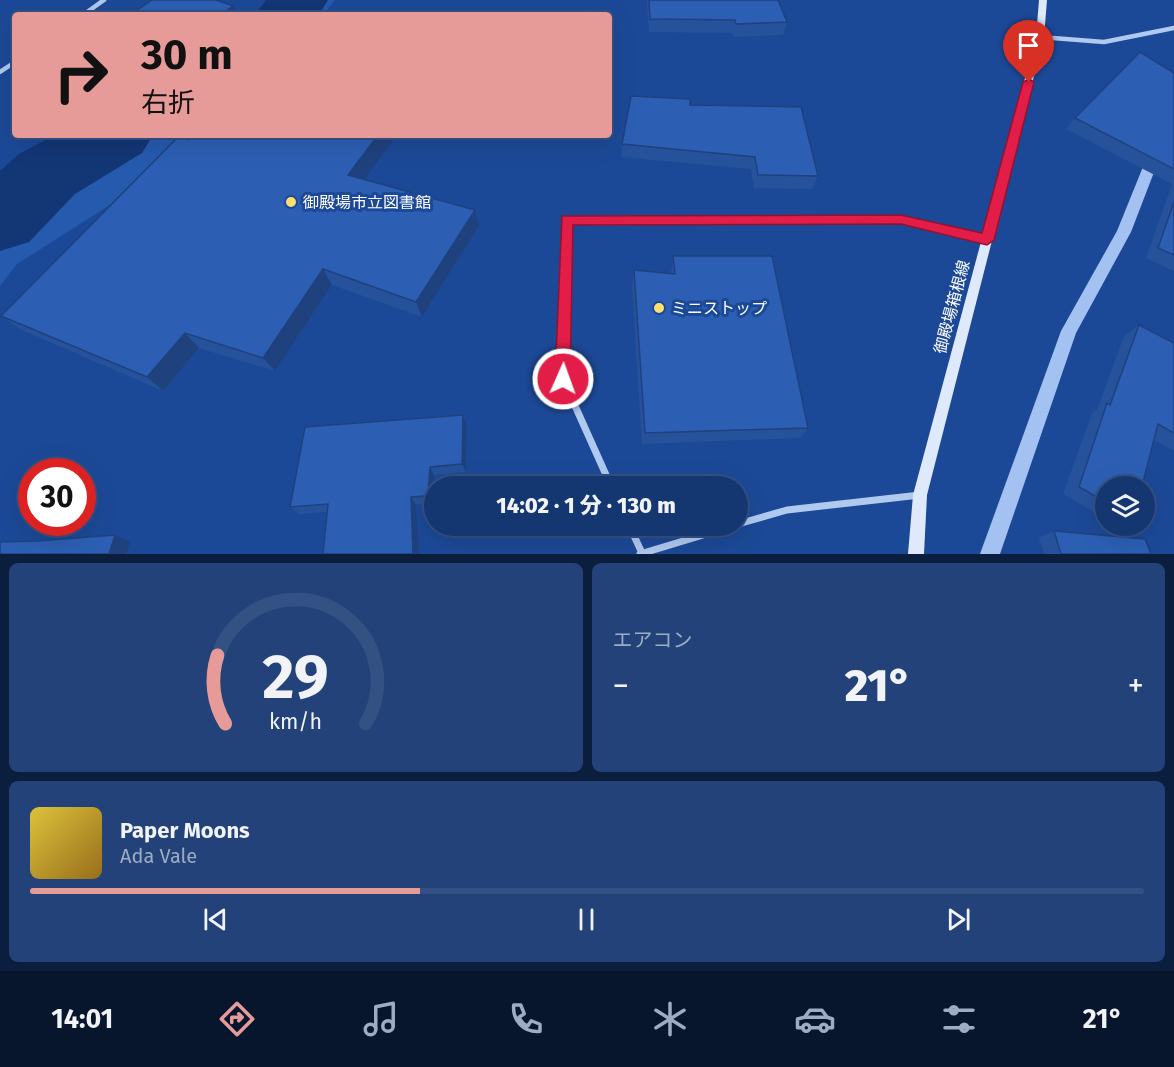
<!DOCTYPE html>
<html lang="ja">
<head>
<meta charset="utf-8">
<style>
  :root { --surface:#153771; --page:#224279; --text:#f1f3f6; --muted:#9dacc3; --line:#345184; --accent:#e69b98 }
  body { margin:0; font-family:"Fira Sans","Noto Sans JP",sans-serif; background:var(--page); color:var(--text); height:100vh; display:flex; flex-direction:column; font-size:22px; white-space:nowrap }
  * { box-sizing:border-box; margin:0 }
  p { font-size:20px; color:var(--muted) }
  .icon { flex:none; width:33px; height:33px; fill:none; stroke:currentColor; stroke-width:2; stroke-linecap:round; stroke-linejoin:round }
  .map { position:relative; height:554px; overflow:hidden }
  .drawer { display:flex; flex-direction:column; gap:9px; padding:9px; background:#0c1e3e; flex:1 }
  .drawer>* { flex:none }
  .hud { position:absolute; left:12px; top:12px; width:600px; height:126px; border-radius:6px; box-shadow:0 6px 24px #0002,0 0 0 2px var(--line); background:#e69b98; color:#111; overflow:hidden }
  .controls { position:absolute; left:1095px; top:476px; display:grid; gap:12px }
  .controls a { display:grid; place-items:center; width:60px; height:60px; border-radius:50%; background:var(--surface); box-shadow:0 6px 24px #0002,0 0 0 2px var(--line); font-size:30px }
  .speed { position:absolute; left:18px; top:458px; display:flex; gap:12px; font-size:30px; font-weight:700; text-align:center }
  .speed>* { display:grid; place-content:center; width:78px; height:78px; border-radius:50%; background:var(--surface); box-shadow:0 6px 24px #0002,0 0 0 2px var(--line); line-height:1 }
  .speed .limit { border:9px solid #d22; background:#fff; color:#111 }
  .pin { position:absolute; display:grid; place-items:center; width:51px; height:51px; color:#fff; margin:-62px -26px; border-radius:50% 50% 50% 0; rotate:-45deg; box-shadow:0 0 6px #0007 }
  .pin .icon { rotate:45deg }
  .me { position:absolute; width:66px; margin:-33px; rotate:2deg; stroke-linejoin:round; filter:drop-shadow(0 0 4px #0008) }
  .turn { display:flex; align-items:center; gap:21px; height:126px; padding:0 30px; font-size:27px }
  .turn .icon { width:78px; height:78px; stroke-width:2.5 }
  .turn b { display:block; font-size:42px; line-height:51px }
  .big { font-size:45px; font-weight:800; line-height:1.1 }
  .drawer .card { flex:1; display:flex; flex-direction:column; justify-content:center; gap:9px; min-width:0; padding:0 21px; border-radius:9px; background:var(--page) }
  .drawer .dial { align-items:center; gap:0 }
  .dial svg { height:156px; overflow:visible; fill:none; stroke:var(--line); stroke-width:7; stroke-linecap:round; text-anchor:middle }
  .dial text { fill:var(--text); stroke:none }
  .song { display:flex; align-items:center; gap:18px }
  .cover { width:72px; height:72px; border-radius:9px; background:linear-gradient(135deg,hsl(50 70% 55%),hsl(40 70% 35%)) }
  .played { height:6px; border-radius:3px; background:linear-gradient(90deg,var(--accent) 35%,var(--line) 35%) }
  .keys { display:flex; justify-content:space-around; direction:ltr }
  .heat { display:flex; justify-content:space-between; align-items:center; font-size:33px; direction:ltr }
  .drawer .tiles { flex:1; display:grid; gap:9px; grid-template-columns:1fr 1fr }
  .card:last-child { grid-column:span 2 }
  .trip { position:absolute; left:424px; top:476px; width:324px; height:60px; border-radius:30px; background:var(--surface); box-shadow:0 6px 24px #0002,0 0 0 2px var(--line); font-weight:800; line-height:60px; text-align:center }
  .dock { display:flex; height:96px; justify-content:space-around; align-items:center; background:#08162d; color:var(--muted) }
  .dock .icon { width:42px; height:42px }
  .dock .selected { color:var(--accent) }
  .dock b { font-size:27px; color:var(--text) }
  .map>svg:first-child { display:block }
  .green { fill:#265aaf }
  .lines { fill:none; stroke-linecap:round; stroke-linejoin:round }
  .stream { fill:#a4c2f1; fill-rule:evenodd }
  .river { fill:#133675; fill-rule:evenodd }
  .minor-far2 { stroke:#b0c9ef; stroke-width:4.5 }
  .minor-far1 { stroke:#b0c9ef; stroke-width:6 }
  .minor { stroke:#b0c9ef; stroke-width:7 }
  .secondary { fill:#dee9fb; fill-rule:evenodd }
  .wall { fill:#26529b }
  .shaded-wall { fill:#1f427e }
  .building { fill:#2c5fb4; stroke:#1f427e; stroke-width:1.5 }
  .route { fill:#e11d48; stroke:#92132f; stroke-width:1.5 }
  .poi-dot { fill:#ffdf6f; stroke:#1c4997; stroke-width:2 }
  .labels { text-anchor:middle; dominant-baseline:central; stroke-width:6; stroke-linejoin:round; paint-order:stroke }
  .poi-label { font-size:16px; fill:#fff; stroke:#1c4997; text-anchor:start }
  .street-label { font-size:16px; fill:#fff; stroke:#1c4997 }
</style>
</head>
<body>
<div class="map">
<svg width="1174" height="554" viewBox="0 0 1174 554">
  <rect width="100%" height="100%" fill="#1c4997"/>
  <!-- green -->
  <g class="green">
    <path d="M282 0H335L323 15H274Z"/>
    <path d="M87 135H197L113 203 17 264 0 286V197L12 179Z"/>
  </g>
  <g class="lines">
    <!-- stream -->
    <path class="stream" d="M1174 132V143L1161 154 1131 232 1076 333 1000 554H980L1061 331 1117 231 1149 152 1170 133Z"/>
    <!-- river -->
    <g class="river">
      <path d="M266 0H328L319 15H255Z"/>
      <path d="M55 135H153L142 153 75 194 29 242 0 251V171L19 154Z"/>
    </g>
    <!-- minor-far2 -->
    <g class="minor-far2">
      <path d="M83 15 104 0"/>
      <path d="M1040 37 1104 42 1174 28"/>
      <path d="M0 72 15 62"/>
    </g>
    <!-- minor-far1 -->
    <path class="minor-far1" d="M564 331 567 220 901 219 987 240"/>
    <!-- minor -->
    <g class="minor">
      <path d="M564 329 563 379 611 486"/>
      <path d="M738 524 787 510 920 495"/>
      <path d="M629 525 642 553"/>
      <path d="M640 554 736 525"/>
    </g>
    <!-- secondary -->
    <path class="secondary" d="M1039 0H1047L1044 37 927 495 924 554H908L913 495 1036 37Z"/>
  </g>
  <!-- wall -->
  <g class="wall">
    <path d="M647 0H778L787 22 783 35 734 37 732 33 649 32Z"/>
    <path d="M1174 73V271L1146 258 1172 184 1066 129 1075 118Z"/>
    <path d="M690 105 818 176 812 189 754 188 751 169 621 157 622 144Z"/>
    <path d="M195 135H397L364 179 479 226 422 317 332 285 275 371 199 348 163 391 22 330 1 316Z"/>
    <path d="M673 256 808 428 800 438 642 444 632 285 634 270 671 273Z"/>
    <path d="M1139 325 1174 343V451L1154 440 1106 486V519L1063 494 1092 413 1097 410 1124 336Z"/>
    <path d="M463 415 467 424 466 472 434 475 433 503 299 514 290 507Z"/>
    <path d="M1054 531 1151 554H1044L1039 537Z"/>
  </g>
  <!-- shaded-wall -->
  <g class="shaded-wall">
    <path d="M233 6 238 15H220Z"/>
    <path d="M378 135H397L355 192 348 175Z"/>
    <path d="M475 210 479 226 422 317 416 302Z"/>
    <path d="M323 269 332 285 275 371 263 358Z"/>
    <path d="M185 333 199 348 163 391 147 377Z"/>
    <path d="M463 415 467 424 466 472 462 464Z"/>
    <path d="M430 467 434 475 433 503 428 496Z"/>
    <path d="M411 497 416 505 419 554H413Z"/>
    <path d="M115 535 130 542 126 554H109Z"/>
  </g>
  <!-- building -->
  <g class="building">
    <path d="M152 0H216L233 6 220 15H130Z"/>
    <path d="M649 0H778L787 22 736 24 735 20 650 19Z"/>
    <path d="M1140 52 1174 73V169L1075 118Z"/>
    <path d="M631 96 690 99V105L801 107 818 176 758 175 755 157 622 144Z"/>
    <path d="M195 135H378L348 175 475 210 416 302 323 269 263 358 185 333 147 377 1 316 179 136 189 140Z"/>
    <path d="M1174 202V255L1158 248Z"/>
    <path d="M673 256H772L808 428 645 433 634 270 675 274Z"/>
    <path d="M1139 325 1174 343V433L1158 424 1142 486H1106V502L1079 487 1107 403 1110 405Z"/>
    <path d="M463 415 462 464 430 467 428 496 411 497 413 554H323L328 504 290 507 305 427Z"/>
    <path d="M1054 531 1145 539 1151 554H1061Z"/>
    <path d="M115 535 109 554H0V542L37 541Z"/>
  </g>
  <!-- route -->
  <path class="route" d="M1029 79 1034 82 994 240 987 245 901 224 573 225 570 379 568 383 563 385 557 383 555 379 562 216 901 215 982 233 1023 82Z"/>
  <!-- markers -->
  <g class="poi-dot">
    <circle cx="291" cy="202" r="6"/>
    <circle cx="659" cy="308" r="6"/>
  </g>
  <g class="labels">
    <!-- poi labels -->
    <g class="poi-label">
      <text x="303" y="202">御殿場市立図書館</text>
      <text x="671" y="308">ミニストップ</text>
    </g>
    <!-- street labels -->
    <g class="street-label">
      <text transform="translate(952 307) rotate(-75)">御殿場箱根線</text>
    </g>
  </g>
</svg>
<div class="controls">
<a><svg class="icon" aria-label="layers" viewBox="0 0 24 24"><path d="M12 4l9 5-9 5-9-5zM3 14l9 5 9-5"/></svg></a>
</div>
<div class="speed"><div class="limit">30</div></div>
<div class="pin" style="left:1029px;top:82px;background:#d93025"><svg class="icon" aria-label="arrive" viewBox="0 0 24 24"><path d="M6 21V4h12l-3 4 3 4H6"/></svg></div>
<svg class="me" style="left:563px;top:379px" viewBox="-20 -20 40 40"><circle r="17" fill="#e11d48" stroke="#fff" stroke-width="3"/><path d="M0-11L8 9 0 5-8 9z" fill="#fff"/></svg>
<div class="trip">14:02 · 1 分 · 130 m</div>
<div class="hud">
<div class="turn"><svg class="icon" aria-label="right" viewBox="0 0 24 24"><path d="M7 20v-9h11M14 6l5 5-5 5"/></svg><div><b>30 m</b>右折</div></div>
</div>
</div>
<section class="drawer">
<div class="tiles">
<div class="card dial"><svg viewBox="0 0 100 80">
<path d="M14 69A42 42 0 1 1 86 69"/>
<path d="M14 69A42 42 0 0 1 10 34" stroke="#e69b98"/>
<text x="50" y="56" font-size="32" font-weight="700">29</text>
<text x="50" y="72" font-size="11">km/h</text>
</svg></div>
<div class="card"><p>エアコン</p>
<div class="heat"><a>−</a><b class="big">21°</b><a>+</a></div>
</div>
<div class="card">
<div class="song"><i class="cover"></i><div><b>Paper Moons</b><p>Ada Vale</p></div></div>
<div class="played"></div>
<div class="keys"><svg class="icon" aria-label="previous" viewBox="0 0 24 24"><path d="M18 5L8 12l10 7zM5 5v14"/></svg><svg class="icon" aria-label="pause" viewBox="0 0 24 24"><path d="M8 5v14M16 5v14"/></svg><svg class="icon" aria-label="next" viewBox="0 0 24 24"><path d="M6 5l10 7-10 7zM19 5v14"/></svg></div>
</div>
</div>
</section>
<nav class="dock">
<b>14:01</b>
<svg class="icon selected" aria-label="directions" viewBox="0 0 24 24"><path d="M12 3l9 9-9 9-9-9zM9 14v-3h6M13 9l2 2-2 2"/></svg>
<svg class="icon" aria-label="music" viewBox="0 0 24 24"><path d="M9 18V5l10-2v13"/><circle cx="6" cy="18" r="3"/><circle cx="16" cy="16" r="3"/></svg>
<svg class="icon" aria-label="phone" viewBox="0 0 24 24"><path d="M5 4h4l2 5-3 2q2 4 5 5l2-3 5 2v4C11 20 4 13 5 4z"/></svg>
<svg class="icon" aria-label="climate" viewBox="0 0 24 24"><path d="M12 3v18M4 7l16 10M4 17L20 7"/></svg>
<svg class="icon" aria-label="car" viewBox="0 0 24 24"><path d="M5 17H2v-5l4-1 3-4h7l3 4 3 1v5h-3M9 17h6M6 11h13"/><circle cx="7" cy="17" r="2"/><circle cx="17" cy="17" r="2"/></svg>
<svg class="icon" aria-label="filters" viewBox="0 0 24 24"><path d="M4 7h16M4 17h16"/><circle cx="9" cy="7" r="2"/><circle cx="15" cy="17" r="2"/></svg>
<b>21°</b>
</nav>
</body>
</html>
